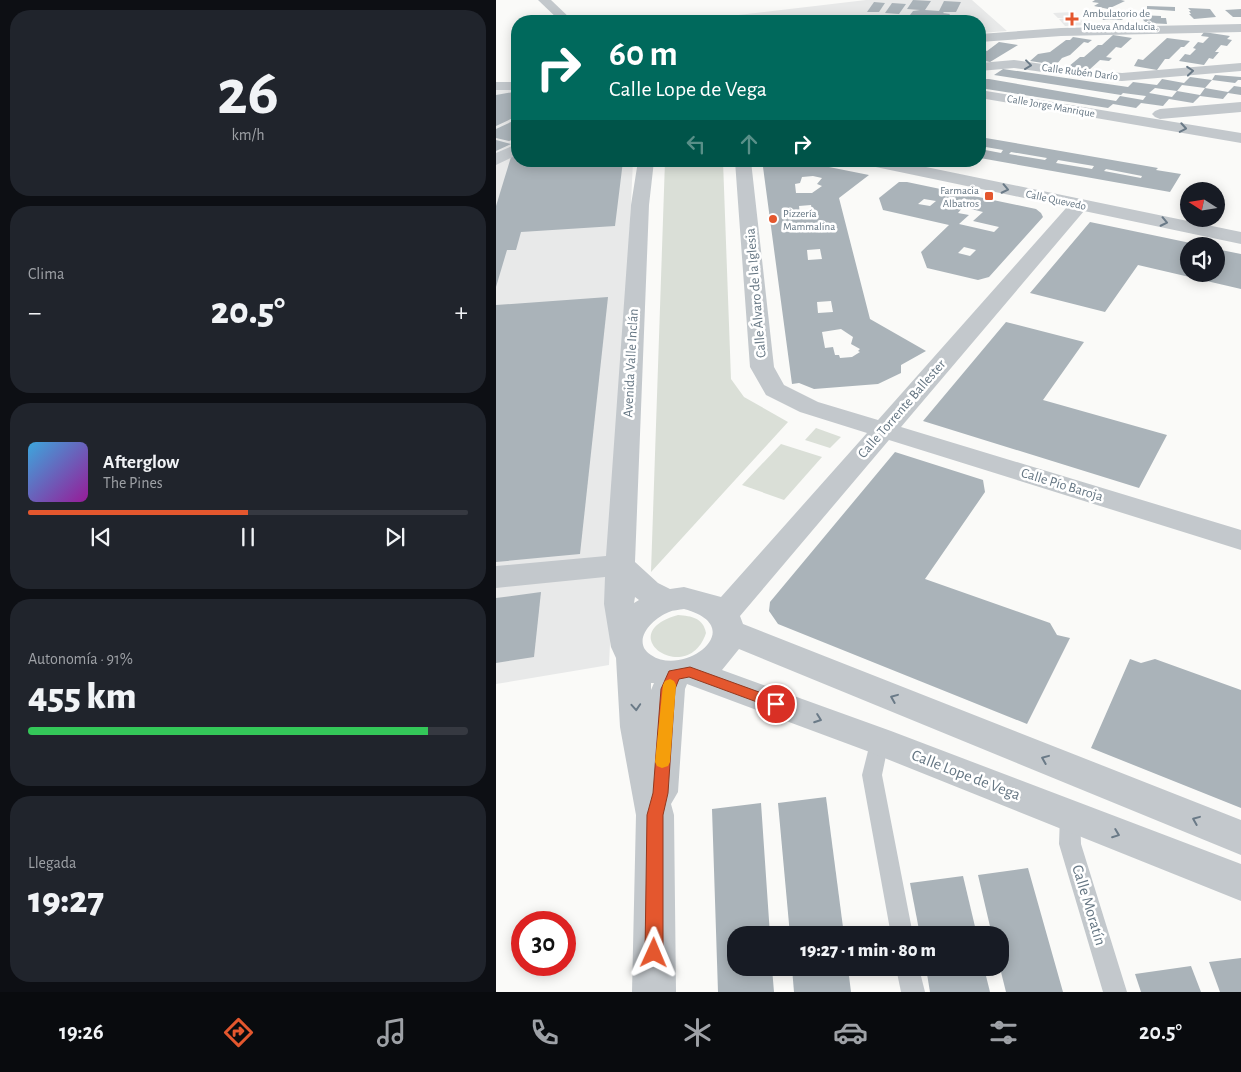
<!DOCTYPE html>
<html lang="es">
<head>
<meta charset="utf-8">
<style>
  :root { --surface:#171b24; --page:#20242c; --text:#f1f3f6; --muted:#9ea1a6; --line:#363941; --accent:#e4572e }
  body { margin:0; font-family:"Alegreya Sans",sans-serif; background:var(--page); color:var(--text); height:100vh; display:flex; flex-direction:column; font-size:19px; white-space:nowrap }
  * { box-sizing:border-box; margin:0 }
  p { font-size:16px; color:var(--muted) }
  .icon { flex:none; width:28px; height:28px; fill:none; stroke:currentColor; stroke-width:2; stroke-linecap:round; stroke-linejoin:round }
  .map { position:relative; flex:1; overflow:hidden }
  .drawer { display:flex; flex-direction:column; gap:10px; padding:10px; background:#0d0f14; width:496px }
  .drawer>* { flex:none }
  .guide { position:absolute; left:15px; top:15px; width:475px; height:152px; border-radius:20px; box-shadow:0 2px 12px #0003; background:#00695c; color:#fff; overflow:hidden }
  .needle { width:32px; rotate:282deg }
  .buttons { position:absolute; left:684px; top:182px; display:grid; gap:10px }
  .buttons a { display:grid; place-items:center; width:45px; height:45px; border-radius:50%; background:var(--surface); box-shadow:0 2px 12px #0003; font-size:25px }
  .speed { position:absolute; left:15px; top:911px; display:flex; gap:10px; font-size:25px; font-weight:700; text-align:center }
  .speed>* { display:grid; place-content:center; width:65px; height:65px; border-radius:50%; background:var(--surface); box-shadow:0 2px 12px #0003; line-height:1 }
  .speed .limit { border:8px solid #d22; background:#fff; color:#111 }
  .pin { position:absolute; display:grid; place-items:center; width:42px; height:42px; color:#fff; margin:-21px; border:2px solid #fff; border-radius:50%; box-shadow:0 1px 5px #0007 }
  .me { position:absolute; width:55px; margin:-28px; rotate:1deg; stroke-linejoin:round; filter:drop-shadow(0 0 4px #0008) }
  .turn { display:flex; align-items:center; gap:18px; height:105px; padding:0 15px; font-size:22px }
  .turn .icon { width:65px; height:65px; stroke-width:2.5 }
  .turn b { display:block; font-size:35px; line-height:42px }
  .lanes { display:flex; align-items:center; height:48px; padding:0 15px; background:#0003; justify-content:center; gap:25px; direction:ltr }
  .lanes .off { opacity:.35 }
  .big { font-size:38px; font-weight:800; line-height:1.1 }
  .drawer .card { flex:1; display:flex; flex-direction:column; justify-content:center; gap:8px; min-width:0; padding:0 18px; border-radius:20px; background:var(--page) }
  .drawer .dial { align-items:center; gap:0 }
  .dial b { font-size:65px; line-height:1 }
  .song { display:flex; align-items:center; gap:15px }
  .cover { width:60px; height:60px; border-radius:8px; background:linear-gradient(135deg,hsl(200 70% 55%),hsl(300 70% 35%)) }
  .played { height:5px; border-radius:2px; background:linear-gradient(90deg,var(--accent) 50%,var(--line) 50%) }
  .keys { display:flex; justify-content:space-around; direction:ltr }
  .heat { display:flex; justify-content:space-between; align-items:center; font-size:28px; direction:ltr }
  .charge { height:8px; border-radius:4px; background:linear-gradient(90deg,#34c759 91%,var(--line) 0) }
  .trip { position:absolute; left:231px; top:926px; width:282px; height:50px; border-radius:20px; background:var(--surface); box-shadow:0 2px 12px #0003; font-weight:800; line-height:50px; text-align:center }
  .dock { display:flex; height:80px; justify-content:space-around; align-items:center; background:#090b0e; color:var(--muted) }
  .dock .icon { width:35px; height:35px }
  .dock .on { color:var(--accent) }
  .dock b { font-size:22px; color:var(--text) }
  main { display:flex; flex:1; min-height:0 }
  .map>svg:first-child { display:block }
  .built { fill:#e8e9e9 }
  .green { fill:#dadfd7 }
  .building { fill:#aab3b9; fill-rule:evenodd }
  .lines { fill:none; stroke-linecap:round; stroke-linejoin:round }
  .lane { fill:#c3c8cc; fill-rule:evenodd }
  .street { fill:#c3c8cc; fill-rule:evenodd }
  .oneway { stroke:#6a7a87 }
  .route { fill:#e4572e; stroke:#94391e }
  .slow { fill:#f59e0b }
  .poi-dot { fill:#e4572e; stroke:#fff; stroke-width:2 }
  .labels { text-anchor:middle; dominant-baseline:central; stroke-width:5; stroke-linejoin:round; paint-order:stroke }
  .far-poi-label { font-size:11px; fill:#657683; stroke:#fff; text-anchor:start }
  .far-street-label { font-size:11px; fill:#657683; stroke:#fff }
  .street-label { font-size:14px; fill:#657683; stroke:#fff }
  .near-street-label { font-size:16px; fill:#657683; stroke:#fff }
</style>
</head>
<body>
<main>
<section class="drawer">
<div class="card dial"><b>26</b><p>km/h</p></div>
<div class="card"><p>Clima</p>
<div class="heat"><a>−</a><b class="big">20.5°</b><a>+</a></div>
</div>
<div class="card">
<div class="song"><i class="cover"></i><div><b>Afterglow</b><p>The Pines</p></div></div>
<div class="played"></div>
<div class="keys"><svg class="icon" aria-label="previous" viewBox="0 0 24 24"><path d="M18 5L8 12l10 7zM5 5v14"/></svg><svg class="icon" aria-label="pause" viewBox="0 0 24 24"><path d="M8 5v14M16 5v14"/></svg><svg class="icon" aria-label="next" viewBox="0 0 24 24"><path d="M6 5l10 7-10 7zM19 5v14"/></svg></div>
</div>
<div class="card"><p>Autonomía · 91%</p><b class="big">455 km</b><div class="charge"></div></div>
<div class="card"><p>Llegada</p><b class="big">19:27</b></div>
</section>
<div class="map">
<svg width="745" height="992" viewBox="0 0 745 992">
  <rect width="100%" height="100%" fill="#fafaf8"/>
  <!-- built -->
  <g class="built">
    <path d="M370 0H476L511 31 484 33V21H205L208 19Z"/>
    <path d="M577 12 590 25 569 26 563 19 570 18H562L557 13Z"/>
    <path d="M21 87V161H137L113 665 0 684V88Z"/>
  </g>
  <!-- green -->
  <g class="green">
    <path d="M169 161H227L235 379 248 397 292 422 155 572Z"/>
    <path d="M320 428 345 437 334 448 309 440Z"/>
    <path d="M285 444 326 457 288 500 246 485Z"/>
    <path d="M182 615C196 616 207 618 210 633 192 688 114 634 182 615Z"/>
  </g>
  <!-- building -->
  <g class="building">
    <path d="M417 0 435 1 429 10 443 11 448 1 465 2 460 12H448L447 13 454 14 452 17 414 15 417 11 424 10 411 9Z"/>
    <path d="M599 0H625L629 1 612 9 598 6 603 3 596 2Z"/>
    <path d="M378 2 389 3 383 12H371Z"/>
    <path d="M396 3 410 4 403 14 389 13Z"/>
    <path d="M651 6 679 7V11L651 9Z"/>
    <path d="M692 8 714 9 720 17 698 19 693 14H695L693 11H695Z"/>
    <path d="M745 9V17H737L729 10Z"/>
    <path d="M613 11 617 16H624L627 20H607L602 12Z"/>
    <path d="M644 15 665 16V18H670L671 24 652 23 648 21Z"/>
    <path d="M282 16 290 21H254V20Z"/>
    <path d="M708 32 734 36 731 39 736 40 731 46 725 45 719 52H723L717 59 713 58 708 65 683 61 689 54 694 55 700 49 697 48 702 42 707 43 713 37 705 36Z"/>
    <path d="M617 35 636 38 625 48 620 47 610 57 616 58 613 61 604 60 593 70 572 67 584 57H588L602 45H606Z"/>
    <path d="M577 37 596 40 592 43 588 42 574 55 566 58 560 65 534 61 542 54 554 52 570 40H574Z"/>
    <path d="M671 38 694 41 688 47H685L673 59H669L661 70 638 66 642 59 647 60Z"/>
    <path d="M503 42 522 45 494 62 484 60V53L488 50 491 51Z"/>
    <path d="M507 69 632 87 637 82 661 85 666 79 688 83 694 77 716 80 709 88 686 85 681 91 659 88 653 93 676 97 681 91 704 95 709 88 732 92 738 86 745 87V95L732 93 727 99 704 96 697 103 673 99 667 106 645 103 640 108 617 104 612 108 484 88V79H493L620 101 624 96 647 100 650 96 627 93 625 95 498 75Z"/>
    <path d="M719 75 745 77V80H742L739 83 716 80Z"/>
    <path d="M17 92H21V119L17 118 0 126V95Z"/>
    <path d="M17 121 21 122V138L13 141 0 138V129Z"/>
    <path d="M484 137 662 168 660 170 685 174 674 192 484 158V149L505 153 507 150 484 146ZM515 152 551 158 549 160 513 154ZM562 160 598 166 596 169 560 163ZM610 169 646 176 645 178 608 171Z"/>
    <path d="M0 140 15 144 0 151Z"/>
    <path d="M21 155V161H127L119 226 25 232 20 250H11L0 287V206L15 157Z"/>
    <path d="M318 164 373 175 343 198 374 319 430 351 405 365V373L382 384 318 389 303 383 296 384 267 167ZM317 176 326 178 321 184 326 186 316 193H300L299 184 304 183 306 177ZM315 205 317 214 304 215 303 206ZM324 249 326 259 312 260 311 250ZM335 301 337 312 322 313 321 302ZM345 329 357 337 355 344 364 349 362 351 364 352 356 357 344 358 343 355H339L337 347 329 348 326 332Z"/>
    <path d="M403 182H411L540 209 545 213 547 217 493 277 482 280 431 268 425 252 453 225 387 210 383 198ZM428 199 440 201 434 206 422 204ZM467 207 487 212 477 221 503 227 498 232 463 224 473 215 462 213ZM468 247 480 250 474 256 462 253Z"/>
    <path d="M594 222 704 245 692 246V274H720V249L745 254V289L642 265 609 312 534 293Z"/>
    <path d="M112 297 84 554 0 562V305Z"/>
    <path d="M510 322 588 342 547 400 671 435 643 488 427 421Z"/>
    <path d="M399 452 487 480 489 492 429 579 554 623 561 635 574 638 531 724 282 624 273 611 274 602Z"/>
    <path d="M45 592 38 657 0 663V598Z"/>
    <path d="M634 659 645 663 659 659 745 690V808L595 748Z"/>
    <path d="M330 797 348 935H294L282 803Z"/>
    <path d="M265 803 274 935H240V968H276L278 992H222L216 809Z"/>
    <path d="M532 868 567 992H510L504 968 505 935H496L482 875Z"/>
    <path d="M467 876 481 935H424L414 883Z"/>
    <path d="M745 958V992H724L713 962Z"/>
    <path d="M695 966 705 992H645L639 974Z"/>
    <path d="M296 968H352L355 992H298Z"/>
    <path d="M430 968H488L494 992H434Z"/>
  </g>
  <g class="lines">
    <!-- lane -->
    <g class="lane">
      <path d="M383 733 390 735 393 741 386 775 417 935H395L366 775 376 735Z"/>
      <path d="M574 807 581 810 584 816 585 844 631 992H607L563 844 564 816 567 810Z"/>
      <path d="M400 968H423L429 992H405Z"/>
    </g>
    <!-- street -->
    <g class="street">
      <path d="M42 0H55L77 21H64Z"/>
      <path d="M745 24V32L565 36 484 42V34L565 28Z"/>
      <path d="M518 60 596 71 626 73 745 63V71L626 81 596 79 518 68 484 71V63Z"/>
      <rect x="0" y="82" width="21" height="8"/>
      <path d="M484 90 745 133V143L484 98Z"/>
      <path d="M745 102V112L664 119 659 117 656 114 659 111 664 109Z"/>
      <path d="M21 144V155L0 165V153Z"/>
      <path d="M142 161H158L153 205 139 562 162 583 174 589 188 587 225 597 371 433 304 412 270 395 254 367 239 161H255L278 367 288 385 322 402 382 420 571 207 375 166 369 165 367 161H401L745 232V244L588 211 405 427 745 530V550L393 440 244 616 247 624 745 820V855L243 649 226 670 395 731 745 864V901L371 751 191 684 189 689 182 792 175 804 178 815 180 992H136L140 815 124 727 120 658 115 647 108 604 109 577 0 588V566L110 556 135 205ZM139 597 143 600 138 603ZM188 609C255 627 188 678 155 655 134 641 157 618 173 612 177 610 183 610 188 609ZM155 683H158L155 690Z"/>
    </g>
  </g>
  <!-- one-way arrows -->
  <defs><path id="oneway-chevron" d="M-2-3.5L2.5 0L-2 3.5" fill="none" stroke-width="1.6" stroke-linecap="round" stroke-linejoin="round" transform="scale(1.25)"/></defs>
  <g class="oneway">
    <use href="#oneway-chevron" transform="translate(532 65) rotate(7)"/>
    <use href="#oneway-chevron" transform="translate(694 71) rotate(-5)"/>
    <use href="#oneway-chevron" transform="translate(687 128) rotate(10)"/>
    <use href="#oneway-chevron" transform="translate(509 189) rotate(12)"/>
    <use href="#oneway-chevron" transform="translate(668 222) rotate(12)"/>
    <use href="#oneway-chevron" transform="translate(398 698) rotate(-158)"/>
    <use href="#oneway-chevron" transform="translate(140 707) rotate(86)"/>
    <use href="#oneway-chevron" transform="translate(322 719) rotate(20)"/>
    <use href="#oneway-chevron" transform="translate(549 759) rotate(-158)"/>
    <use href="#oneway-chevron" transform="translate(700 820) rotate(-158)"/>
    <use href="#oneway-chevron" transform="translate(620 834) rotate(21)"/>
  </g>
  <!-- route -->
  <path class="route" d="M194 667 285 700 287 704 285 707 280 709 193 677 183 679 179 689 172 793 167 815V953L164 959 158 961 152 959 149 953 151 815 157 793 165 689 173 671Z"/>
  <!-- slow -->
  <path class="slow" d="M174 679 178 681 180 685 174 762 172 766 166 768 161 766 159 762 167 685 169 681Z"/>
  <!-- markers -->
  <g class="poi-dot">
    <path d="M573.5 11.5h5v5h5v5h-5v5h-5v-5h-5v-5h5z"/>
    <rect x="488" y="191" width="10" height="10" rx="2.5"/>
    <circle cx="277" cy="219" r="5"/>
  </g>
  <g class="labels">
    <!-- far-poi labels -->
    <g class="far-poi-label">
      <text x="587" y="13">Ambulatorio de<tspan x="587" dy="13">Nueva Andalucia.</tspan></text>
      <text x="483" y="190" text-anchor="end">Farmacia<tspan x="483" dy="13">Albatros</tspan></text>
      <text x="287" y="213">Pizzería<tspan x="287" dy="13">Mammalina</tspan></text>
    </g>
    <!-- far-street labels -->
    <g class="far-street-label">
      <text transform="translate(584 72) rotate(7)">Calle Rubén Darío</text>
      <text transform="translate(555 106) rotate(10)">Calle Jorge Manrique</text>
      <text transform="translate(560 200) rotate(12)">Calle Quevedo</text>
    </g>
    <!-- street labels -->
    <g class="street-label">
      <text transform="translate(260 293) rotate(-95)">Calle Álvaro de la Iglesia</text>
      <text transform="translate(135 363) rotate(-87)">Avenida Valle Inclán</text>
      <text transform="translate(406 409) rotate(-49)">Calle Torrente Ballester</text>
      <text transform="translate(566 485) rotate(17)">Calle Pío Baroja</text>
    </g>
    <!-- near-street labels -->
    <g class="near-street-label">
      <text transform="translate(470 775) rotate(21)">Calle Lope de Vega</text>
      <text transform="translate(593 905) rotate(73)">Calle Moratín</text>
    </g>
  </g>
</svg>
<div class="buttons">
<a><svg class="needle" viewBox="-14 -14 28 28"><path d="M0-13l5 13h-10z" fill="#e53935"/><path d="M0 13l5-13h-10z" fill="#9ea1a6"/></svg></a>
<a><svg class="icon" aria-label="sound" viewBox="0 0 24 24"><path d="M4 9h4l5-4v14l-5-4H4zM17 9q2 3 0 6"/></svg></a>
</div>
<div class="speed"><div class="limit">30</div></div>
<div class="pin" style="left:280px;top:704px;background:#d93025"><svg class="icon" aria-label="arrive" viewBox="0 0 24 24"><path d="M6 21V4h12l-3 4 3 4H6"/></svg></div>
<svg class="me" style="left:158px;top:953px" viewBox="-20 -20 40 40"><path d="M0-17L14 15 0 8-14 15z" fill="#e4572e" stroke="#fff" stroke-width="4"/></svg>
<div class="trip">19:27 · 1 min · 80 m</div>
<div class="guide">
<div class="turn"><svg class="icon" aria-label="right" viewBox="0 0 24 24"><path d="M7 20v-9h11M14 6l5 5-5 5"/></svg><div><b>60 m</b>Calle Lope de Vega</div></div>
<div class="lanes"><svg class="icon off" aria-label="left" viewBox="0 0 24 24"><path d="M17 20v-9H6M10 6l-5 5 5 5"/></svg><svg class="icon off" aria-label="ahead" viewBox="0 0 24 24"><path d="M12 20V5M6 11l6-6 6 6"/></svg><svg class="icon" aria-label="right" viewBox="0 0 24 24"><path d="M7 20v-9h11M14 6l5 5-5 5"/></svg></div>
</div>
</div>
</main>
<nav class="dock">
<b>19:26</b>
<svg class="icon on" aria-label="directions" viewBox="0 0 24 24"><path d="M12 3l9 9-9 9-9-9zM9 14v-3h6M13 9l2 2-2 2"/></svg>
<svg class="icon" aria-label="music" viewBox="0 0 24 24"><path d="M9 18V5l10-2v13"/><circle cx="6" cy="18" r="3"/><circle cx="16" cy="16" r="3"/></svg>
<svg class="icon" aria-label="phone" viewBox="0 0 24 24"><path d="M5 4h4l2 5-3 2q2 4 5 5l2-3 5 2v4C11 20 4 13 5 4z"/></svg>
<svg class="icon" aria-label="climate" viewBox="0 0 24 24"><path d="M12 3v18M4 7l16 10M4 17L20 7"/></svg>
<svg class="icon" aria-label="car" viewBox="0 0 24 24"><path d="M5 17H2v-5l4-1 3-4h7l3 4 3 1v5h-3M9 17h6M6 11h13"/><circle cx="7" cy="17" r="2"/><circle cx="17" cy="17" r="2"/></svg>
<svg class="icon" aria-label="filters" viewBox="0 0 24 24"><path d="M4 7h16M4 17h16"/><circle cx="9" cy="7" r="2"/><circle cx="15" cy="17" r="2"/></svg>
<b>20.5°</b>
</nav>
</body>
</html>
